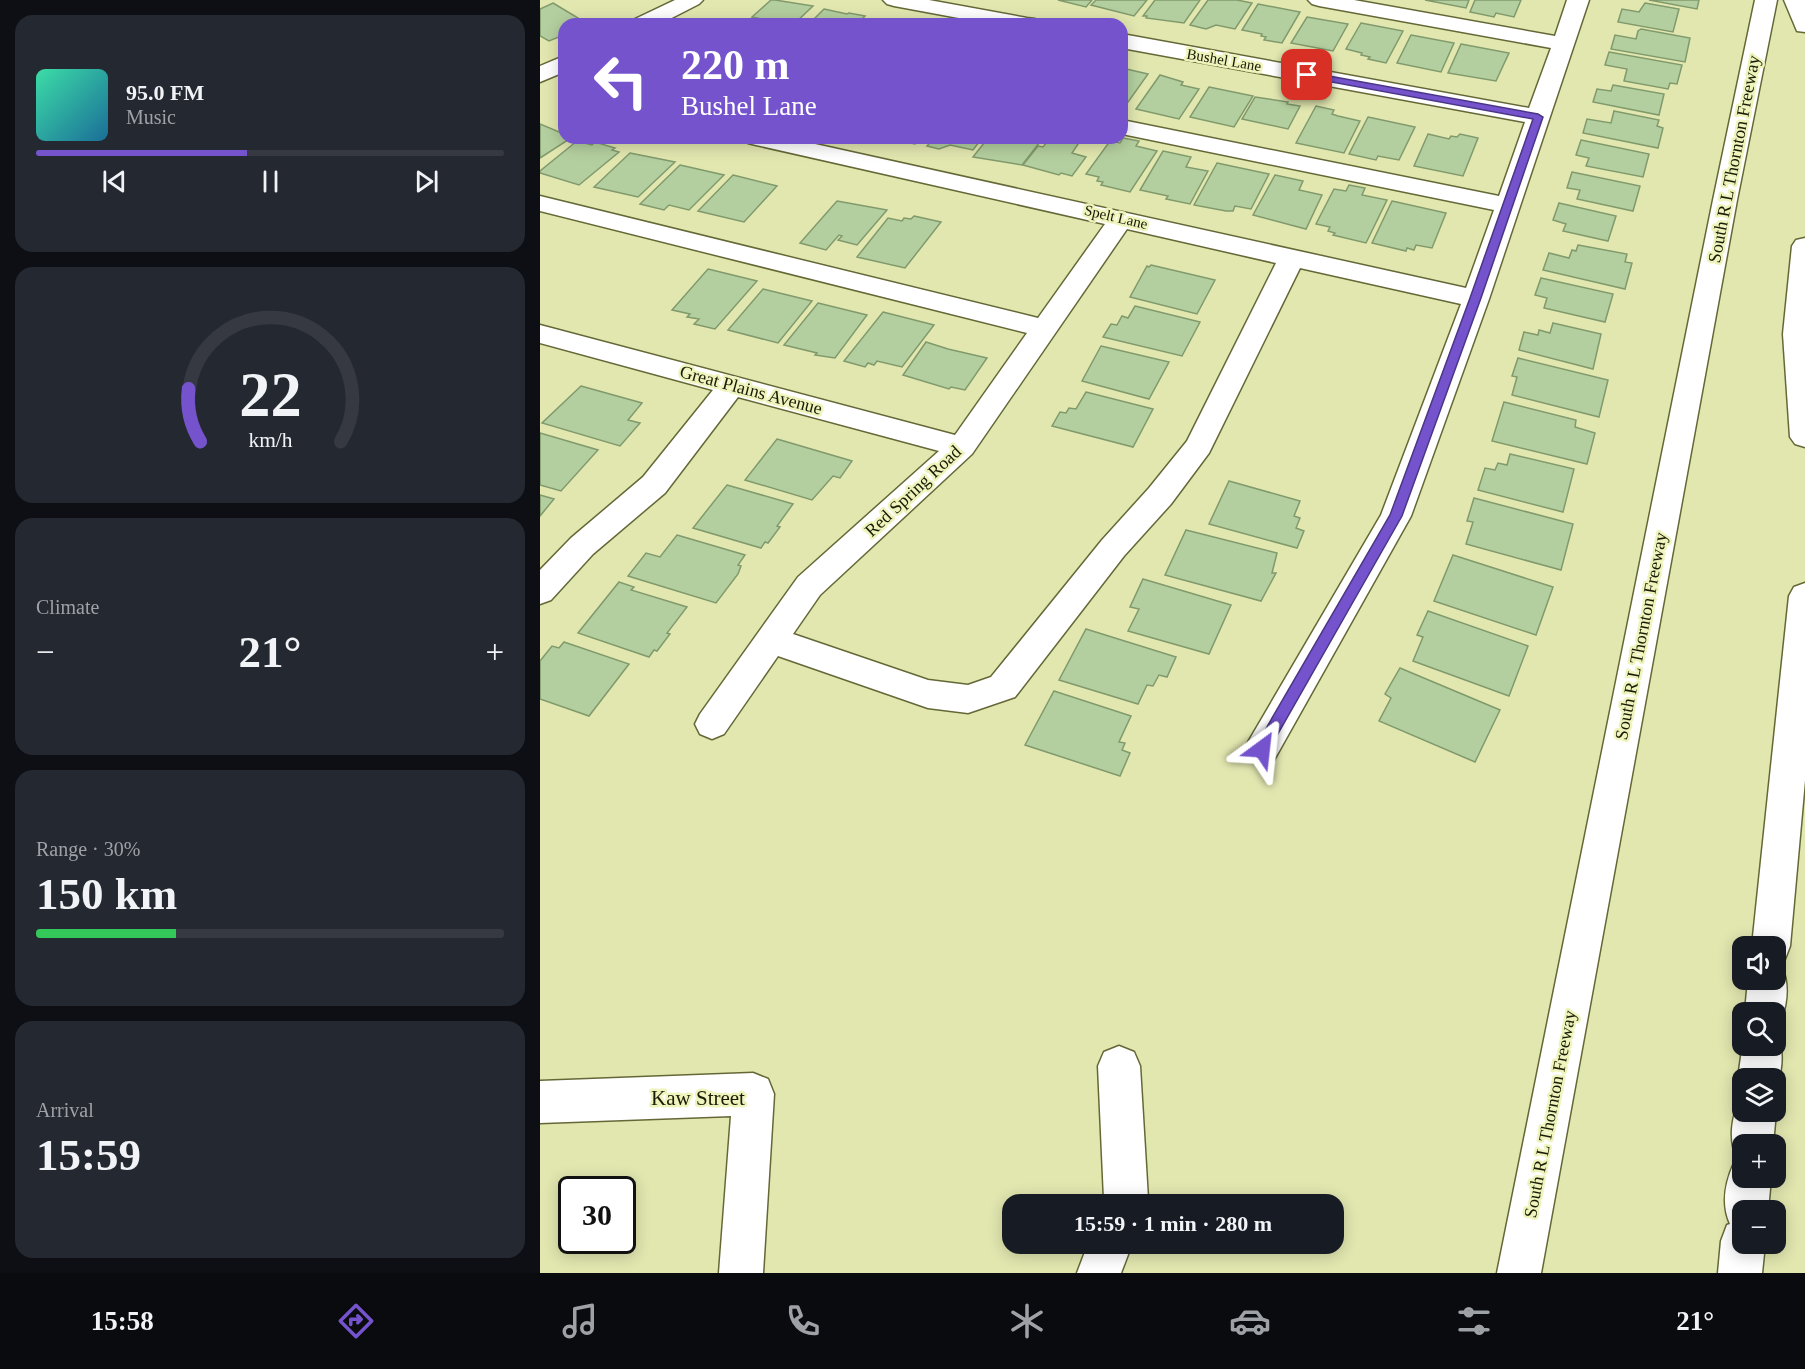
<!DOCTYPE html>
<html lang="en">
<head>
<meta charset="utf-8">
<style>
  :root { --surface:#171b24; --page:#242831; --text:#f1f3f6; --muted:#9ea1a6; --line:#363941; --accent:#7453cd }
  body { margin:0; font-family:Georgia,serif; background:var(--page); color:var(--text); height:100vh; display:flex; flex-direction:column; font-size:22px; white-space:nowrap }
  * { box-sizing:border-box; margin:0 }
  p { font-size:20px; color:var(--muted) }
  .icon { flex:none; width:33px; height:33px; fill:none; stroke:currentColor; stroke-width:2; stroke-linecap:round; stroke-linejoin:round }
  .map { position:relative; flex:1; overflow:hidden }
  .side { display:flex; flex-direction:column; gap:15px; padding:15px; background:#0d0f14; width:540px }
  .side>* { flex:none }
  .guide { position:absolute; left:18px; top:18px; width:570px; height:126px; border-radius:18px; box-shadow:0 3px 15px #0003; background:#7453cd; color:#fff; overflow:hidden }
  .fabs { position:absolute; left:1192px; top:936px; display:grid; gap:12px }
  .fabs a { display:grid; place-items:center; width:54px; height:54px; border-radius:12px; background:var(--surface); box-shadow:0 3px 15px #0003; font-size:30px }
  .speed { position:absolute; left:18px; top:1176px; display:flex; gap:12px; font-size:30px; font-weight:700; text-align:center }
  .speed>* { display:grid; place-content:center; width:78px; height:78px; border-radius:50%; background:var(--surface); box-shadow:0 3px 15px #0003; line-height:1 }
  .speed .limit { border:3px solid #111; border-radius:9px; background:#fff; color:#111 }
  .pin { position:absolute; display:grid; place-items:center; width:51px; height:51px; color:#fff; margin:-26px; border-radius:12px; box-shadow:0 3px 9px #0006 }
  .me { position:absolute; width:66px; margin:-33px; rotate:30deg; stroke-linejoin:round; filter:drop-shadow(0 0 4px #0008) }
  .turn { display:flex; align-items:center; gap:21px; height:126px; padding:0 24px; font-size:27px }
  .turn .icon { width:78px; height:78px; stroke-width:2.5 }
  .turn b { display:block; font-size:42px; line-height:51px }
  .big { font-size:45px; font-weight:700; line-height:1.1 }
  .side .widget { flex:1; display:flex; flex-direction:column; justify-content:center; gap:9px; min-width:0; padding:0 21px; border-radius:18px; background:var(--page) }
  .side .dial { align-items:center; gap:0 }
  .dial svg { height:156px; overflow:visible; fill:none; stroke:var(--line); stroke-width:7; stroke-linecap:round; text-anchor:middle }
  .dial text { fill:var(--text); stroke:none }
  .song { display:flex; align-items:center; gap:18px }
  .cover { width:72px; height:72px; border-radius:9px; background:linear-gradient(135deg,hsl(160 70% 55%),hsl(200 70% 35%)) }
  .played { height:6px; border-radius:3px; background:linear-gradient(90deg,var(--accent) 45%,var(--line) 45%) }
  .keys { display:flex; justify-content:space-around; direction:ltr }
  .heat { display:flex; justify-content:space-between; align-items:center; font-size:33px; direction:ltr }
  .charge { height:9px; border-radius:4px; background:linear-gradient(90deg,#34c759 30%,var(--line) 0) }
  .trip { position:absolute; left:462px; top:1194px; width:342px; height:60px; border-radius:18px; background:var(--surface); box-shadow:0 3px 15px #0003; font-weight:700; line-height:60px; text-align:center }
  .dock { display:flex; height:96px; justify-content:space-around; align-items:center; background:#090b0e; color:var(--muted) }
  .dock .icon { width:42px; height:42px }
  .dock .on { color:var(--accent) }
  .dock b { font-size:27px; color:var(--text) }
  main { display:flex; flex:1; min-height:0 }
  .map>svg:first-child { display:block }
  .building { fill:#b4cf9f; stroke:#819a6c; stroke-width:1.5 }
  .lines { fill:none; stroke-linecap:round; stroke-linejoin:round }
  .minor-casing { stroke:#656836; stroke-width:3 }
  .major-casing { stroke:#656836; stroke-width:3 }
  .highway-casing { stroke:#656836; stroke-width:3 }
  .minor { fill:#fff; fill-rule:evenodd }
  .major { fill:#fff; fill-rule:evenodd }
  .highway { fill:#fff; fill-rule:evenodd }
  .route { fill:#7453cd; stroke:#4b3685; stroke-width:1.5 }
  .labels { text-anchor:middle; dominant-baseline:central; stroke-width:5; stroke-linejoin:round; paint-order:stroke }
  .far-street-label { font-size:15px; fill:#1a1b06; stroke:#eff4bd }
  .street-label { font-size:18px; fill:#1a1b06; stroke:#eff4bd }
  .near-street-label { font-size:21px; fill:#1a1b06; stroke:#eff4bd }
</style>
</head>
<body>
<main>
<section class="side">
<div class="widget">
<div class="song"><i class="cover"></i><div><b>95.0 FM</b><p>Music</p></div></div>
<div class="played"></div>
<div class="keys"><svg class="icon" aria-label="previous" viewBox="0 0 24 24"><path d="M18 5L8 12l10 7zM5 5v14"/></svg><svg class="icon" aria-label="pause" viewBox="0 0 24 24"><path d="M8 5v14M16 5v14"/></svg><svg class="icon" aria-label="next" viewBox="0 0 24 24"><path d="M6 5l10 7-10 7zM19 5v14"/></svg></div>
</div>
<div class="widget dial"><svg viewBox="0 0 100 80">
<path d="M14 69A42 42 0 1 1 86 69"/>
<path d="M14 69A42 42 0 0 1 8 42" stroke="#7453cd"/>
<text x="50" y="56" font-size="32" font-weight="700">22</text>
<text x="50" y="72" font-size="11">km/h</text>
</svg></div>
<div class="widget"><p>Climate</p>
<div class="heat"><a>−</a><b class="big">21°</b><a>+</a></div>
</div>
<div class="widget"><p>Range · 30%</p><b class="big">150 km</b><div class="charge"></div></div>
<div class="widget"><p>Arrival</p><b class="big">15:59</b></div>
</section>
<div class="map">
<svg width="1265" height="1273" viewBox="0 0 1265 1273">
  <rect width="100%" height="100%" fill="#e2e7b0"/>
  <!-- building -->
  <g class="building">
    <path d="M231 0H235L273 6 254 24H222L227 20 212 17Z"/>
    <path d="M518 0H552L546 7Z"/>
    <path d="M556 0H607L594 16 551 5Z"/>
    <path d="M615 0H660L644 23 606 18 607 16H603Z"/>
    <path d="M668 0H697L712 3 695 29 676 25 666 29 650 25Z"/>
    <path d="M885 0H929L926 8Z"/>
    <path d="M935 0H981L974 17 956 13 954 17 930 12Z"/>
    <path d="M1109 0H1159L1157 9Z"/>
    <path d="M13 3 48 24H24V35L9 41 0 36V9Z"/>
    <path d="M1105 3 1139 9 1133 32 1078 22 1082 9 1099 12Z"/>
    <path d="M718 4 760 12 742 43 724 40 726 37 721 36 722 34 702 30Z"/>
    <path d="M284 9 307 14 309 13 325 16 317 24H269Z"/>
    <path d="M767 17 808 24 793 51 751 43Z"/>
    <path d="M821 23 863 31 846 63 828 59 830 57 821 55 822 53 806 49Z"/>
    <path d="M1101 29 1150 38 1145 62 1071 49 1075 35 1096 39 1098 31Z"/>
    <path d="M871 35 914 43 901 72 857 63Z"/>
    <path d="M921 44 969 53 956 81 908 73Z"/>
    <path d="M1069 52 1142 65 1137 84 1130 83 1128 89 1084 81 1087 69 1065 65Z"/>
    <path d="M582 68 608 74 586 105 582 104Z"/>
    <path d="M620 75 643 82 641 85 659 89 639 119 596 109Z"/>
    <path d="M1073 85 1124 94 1119 115 1053 102 1057 89 1071 91Z"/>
    <path d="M669 87 713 96 694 127 650 117Z"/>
    <path d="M715 97 748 102 747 104 760 106 748 129 702 119Z"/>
    <path d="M776 106 794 110 792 114 798 116 820 121 804 153 756 143Z"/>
    <path d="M1074 111 1119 120 1117 126 1123 128 1118 148 1043 133 1047 119 1071 123Z"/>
    <path d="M828 117 875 127 859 160 838 156 836 160 809 154Z"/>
    <path d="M0 124 24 134V138H31L0 158Z"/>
    <path d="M888 134 909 139 911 136 917 137 920 134 938 138 923 176 874 166Z"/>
    <path d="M355 138H381L375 144 353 139Z"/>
    <path d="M394 138 399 140 442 138 433 150 410 145 399 149 387 146Z"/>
    <path d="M448 138H503L482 165 433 157Z"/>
    <path d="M510 138 540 141 532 153 546 157 532 176 521 173 519 175 483 165 498 146 503 147Z"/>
    <path d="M583 138 599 141 596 146 617 151 590 192 561 185 563 182 557 181 559 177 546 174 570 141 580 143Z"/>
    <path d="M1041 140 1109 154 1103 177 1046 166 1049 158 1036 155Z"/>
    <path d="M37 141 52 145 55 142 75 148 72 150 79 152 39 185 0 173V171Z"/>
    <path d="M623 151 651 157 646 167 668 171 650 204 626 199 628 196 600 190Z"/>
    <path d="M90 153 135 162 98 197 54 187Z"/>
    <path d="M677 163 729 174 711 209 695 206 693 211H686L654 205Z"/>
    <path d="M140 165 184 175 149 210 129 205 124 210 100 204Z"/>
    <path d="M1032 172 1100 186 1093 211 1037 199 1040 190 1027 188Z"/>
    <path d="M193 175 237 186 204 222 158 211Z"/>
    <path d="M735 175 763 181 759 190 782 195 766 229 713 215Z"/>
    <path d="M809 185 825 188 822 195 847 200 826 243 793 235 795 233 788 231 790 227 776 224 794 189 806 191Z"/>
    <path d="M297 201 347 210 317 245 298 240 302 236 299 235 286 250 260 243Z"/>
    <path d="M852 201 906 213 892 248 876 245 874 250 867 248 866 251 832 243Z"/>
    <path d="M1019 203 1076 216 1068 241 1023 231 1026 224 1013 220Z"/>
    <path d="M374 216 401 222 365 268 317 257 348 218 362 221 364 218 371 219Z"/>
    <path d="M1038 245 1087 254 1085 262 1092 263 1085 289 1003 270 1009 253 1029 258 1032 250 1036 251Z"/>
    <path d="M611 265 675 280 657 314 590 297 607 266 609 267Z"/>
    <path d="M168 269 217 281 175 329 154 324 159 319 147 317 150 314 132 310Z"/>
    <path d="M1001 278 1073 294 1065 322 1004 308 1007 298 995 295Z"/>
    <path d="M223 289 272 301 238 343 188 330Z"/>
    <path d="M278 303 327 315 295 358 275 355 277 353 244 345Z"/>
    <path d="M595 306 660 322 642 356 563 337 571 324 577 325 582 316 588 318Z"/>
    <path d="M343 312 394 325 362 367 337 361 334 365 328 363 325 367 304 361Z"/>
    <path d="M1013 323 1061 334 1053 369 979 350 984 332 998 335 999 330 1010 333Z"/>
    <path d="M386 342 408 349 447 358 425 390 411 387 409 389 363 375Z"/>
    <path d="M561 346 629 362 609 399 542 381Z"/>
    <path d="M978 358 1068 380 1059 417 972 395 977 377 972 376Z"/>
    <path d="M41 386 102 403 88 420 100 423 80 446 2 423Z"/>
    <path d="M546 392 613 409 593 447 512 426 520 412 526 413 529 408 536 409Z"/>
    <path d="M964 402 1036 420 1035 427 1055 433 1047 464 952 441Z"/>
    <path d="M0 433 58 450 21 491 0 485Z"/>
    <path d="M237 439 312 461 300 478 293 476 272 500 205 480Z"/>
    <path d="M970 454 1034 469 1023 512 938 490 945 468 955 470 958 463 967 465Z"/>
    <path d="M689 481 760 501 754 516 760 518 756 528 764 531 757 548 669 524Z"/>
    <path d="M187 485 253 504 237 526 240 527 228 543 225 542 221 548 153 528Z"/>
    <path d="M0 495 14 499 0 516Z"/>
    <path d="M934 498 1033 524 1021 570 926 544 933 522 927 521Z"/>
    <path d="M646 530 737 553 732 573H736L721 601 625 575Z"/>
    <path d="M137 535 205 555 198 565 201 566 198 574 176 603 88 576 106 553 120 557Z"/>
    <path d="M913 555 1013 587 996 635 894 601Z"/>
    <path d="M603 579 691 605 669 654 588 631 599 609 590 607Z"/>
    <path d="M79 582 94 587 91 590 147 607 127 633 130 634 117 651 114 650 109 657 38 633Z"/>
    <path d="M888 611 988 646 969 696 873 661 883 637 877 635Z"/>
    <path d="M546 629 636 657 627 677 619 675 613 686 607 685 598 704 519 680Z"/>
    <path d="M24 642 89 664 49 716 0 699V661L12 646 19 648Z"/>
    <path d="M860 668 960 710 935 762 839 721 851 698 845 694Z"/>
    <path d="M514 691 591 716 579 742 585 743 582 750 590 753 580 776 485 745Z"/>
  </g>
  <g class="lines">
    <defs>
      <g id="minor">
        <path d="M135 0H163L159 4 120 24H92L95 19Z"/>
        <path d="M343 0H389L487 18 495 19 498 24H451L354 6 347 4Z"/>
        <path d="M768 0H814L1015 36 1027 0H1049L949 299 871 516 734 760 722 764 710 760 704 749 841 515 921 304 760 268 669 453 631 504 584 556 475 697 428 713 388 708 238 656 184 734 172 739 160 734 155 724 160 714 258 577 399 451 198 397 125 493 53 554 11 600 0 604V570L31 538 103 477 173 390 0 343V325L415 435 487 333 0 211V196L498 318 565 224 216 145 208 143 204 138H248L926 288 954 210 582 134V120L959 196 985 122 582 48V34L989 108 1011 48 779 6 772 4ZM587 229 736 263 647 441 609 488 562 540 451 677 428 685 388 680 253 634 280 595 432 454Z"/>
        <path d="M24 56V72L0 82V66Z"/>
        <path d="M579 1046 594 1052 600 1066 608 1199 606 1204H562L564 1199 558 1066 564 1052Z"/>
        <path d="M213 1073 228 1079 234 1094 223 1273H179L191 1116 0 1123V1081Z"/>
        <path d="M548 1244H592L581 1273H537Z"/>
      </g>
      <path id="major" d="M1215 0H1237L1197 200 1001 1273H957L1173 200Z"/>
      <g id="highway">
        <path d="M1244 0H1265V32L1257 31Z"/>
        <path d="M1265 238V447L1255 444 1250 437 1243 334 1252 246 1256 240Z"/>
        <path d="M1265 583V780L1250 946 1245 959 1236 962V946H1212L1249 596 1254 587Z"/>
        <path d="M1236 964 1242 967C1250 986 1247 1006 1239 1026L1236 1027V1012H1205L1208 980H1236Z"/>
        <path d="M1236 1032C1244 1048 1243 1069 1236 1087V1078H1203V1089L1198 1078 1203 1043V1046H1236Z"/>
        <path d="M1203 1096V1112H1236L1233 1144H1203V1178H1231L1228 1210H1203V1244H1225L1222 1273H1178L1181 1241 1187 1225 1190 1224C1181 1204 1185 1183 1194 1163L1200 1160 1197 1159C1188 1138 1192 1118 1200 1097Z"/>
      </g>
    </defs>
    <!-- minor casing -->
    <use href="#minor" class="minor-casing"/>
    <!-- major casing -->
    <use href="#major" class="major-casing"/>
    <!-- highway casing -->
    <use href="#highway" class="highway-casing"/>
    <!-- minor -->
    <use href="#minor" class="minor"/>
    <!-- major -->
    <use href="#major" class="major"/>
    <!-- highway -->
    <use href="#highway" class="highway"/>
  </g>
  <!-- route -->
  <path class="route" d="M767 72 998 114 1003 117 941 298 862 516 727 753 722 755 717 753 715 749 717 744 850 515 930 298 993 119 764 77V73Z"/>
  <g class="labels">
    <!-- far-street labels -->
    <g class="far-street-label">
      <text transform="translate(684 60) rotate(10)">Bushel Lane</text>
      <text transform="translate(576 217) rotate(13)">Spelt Lane</text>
    </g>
    <!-- street labels -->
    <g class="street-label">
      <text transform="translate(1194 159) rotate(-79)">South R L Thornton Freeway</text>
      <text transform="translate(211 390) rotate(15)">Great Plains Avenue</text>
      <text transform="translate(373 491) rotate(-43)">Red Spring Road</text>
      <text transform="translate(1101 636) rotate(-79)">South R L Thornton Freeway</text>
      <text transform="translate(1010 1114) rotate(-79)">South R L Thornton Freeway</text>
    </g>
    <!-- near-street labels -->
    <g class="near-street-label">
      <text x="158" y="1098">Kaw Street</text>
    </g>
  </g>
</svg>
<div class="fabs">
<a><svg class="icon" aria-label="sound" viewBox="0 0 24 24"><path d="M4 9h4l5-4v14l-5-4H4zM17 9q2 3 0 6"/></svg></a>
<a><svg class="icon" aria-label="search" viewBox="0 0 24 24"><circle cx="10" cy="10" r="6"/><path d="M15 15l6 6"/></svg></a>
<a><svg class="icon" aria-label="layers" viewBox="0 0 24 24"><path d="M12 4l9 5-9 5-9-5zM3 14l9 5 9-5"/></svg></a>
<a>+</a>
<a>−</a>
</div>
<div class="speed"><div class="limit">30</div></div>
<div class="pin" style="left:767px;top:75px;background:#d93025"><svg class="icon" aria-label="arrive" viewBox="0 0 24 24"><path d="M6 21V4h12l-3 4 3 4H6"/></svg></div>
<svg class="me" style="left:722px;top:749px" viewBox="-20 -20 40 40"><path d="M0-17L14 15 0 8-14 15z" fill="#7453cd" stroke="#fff" stroke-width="4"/></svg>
<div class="trip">15:59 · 1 min · 280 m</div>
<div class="guide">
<div class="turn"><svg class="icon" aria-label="left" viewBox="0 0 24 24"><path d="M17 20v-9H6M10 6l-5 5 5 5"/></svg><div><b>220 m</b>Bushel Lane</div></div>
</div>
</div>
</main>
<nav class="dock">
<b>15:58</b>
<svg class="icon on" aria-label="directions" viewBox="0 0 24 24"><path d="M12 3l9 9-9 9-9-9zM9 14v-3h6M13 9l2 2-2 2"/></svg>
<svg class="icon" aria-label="music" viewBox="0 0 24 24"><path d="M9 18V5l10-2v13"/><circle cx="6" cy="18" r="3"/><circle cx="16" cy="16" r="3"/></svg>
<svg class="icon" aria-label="phone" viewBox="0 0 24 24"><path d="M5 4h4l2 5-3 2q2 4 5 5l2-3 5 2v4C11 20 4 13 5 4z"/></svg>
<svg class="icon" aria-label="climate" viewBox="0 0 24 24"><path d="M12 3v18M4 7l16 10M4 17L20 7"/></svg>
<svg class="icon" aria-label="car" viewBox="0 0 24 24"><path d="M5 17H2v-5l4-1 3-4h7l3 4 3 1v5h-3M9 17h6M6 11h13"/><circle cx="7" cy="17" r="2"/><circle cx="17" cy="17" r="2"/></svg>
<svg class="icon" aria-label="filters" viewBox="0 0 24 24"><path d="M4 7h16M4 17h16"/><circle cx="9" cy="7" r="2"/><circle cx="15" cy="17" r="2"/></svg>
<b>21°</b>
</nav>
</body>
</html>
